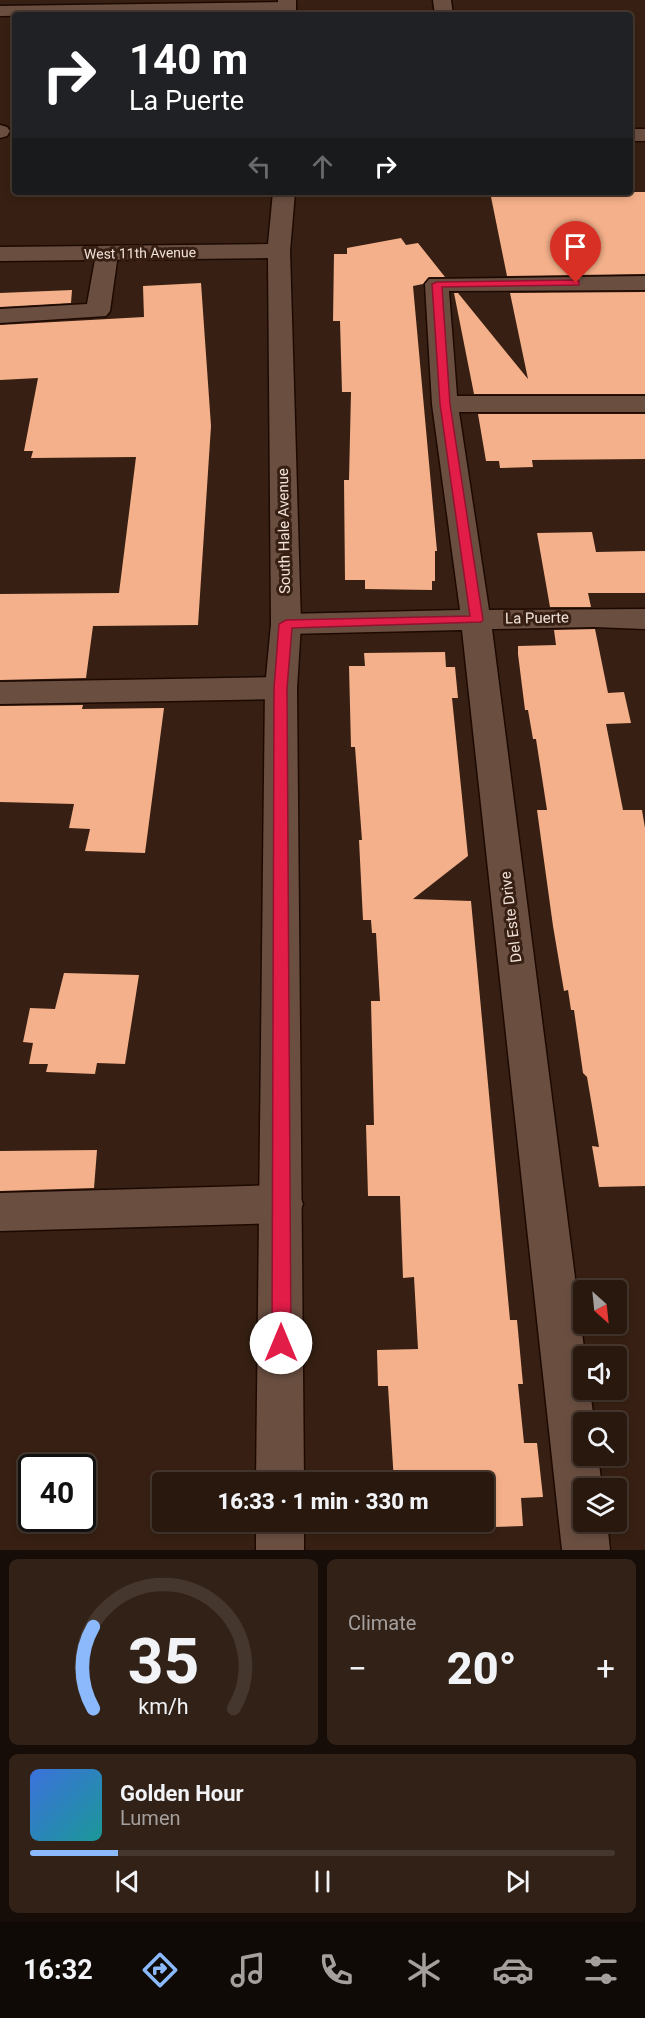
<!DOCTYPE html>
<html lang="en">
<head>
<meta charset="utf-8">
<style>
  :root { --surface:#29180e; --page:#312117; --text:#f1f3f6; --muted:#a5a09e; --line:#45372e; --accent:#8bb9fc }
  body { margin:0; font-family:Roboto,sans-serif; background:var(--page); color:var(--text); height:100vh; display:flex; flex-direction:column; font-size:22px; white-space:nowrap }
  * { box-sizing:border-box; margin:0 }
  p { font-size:20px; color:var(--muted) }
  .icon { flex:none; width:33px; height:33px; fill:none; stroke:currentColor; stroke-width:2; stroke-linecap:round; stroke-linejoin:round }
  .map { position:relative; height:1550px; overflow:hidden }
  .details { display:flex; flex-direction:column; gap:9px; padding:9px; background:#170d08; flex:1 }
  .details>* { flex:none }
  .banner { position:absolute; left:12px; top:12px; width:621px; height:183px; border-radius:6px; box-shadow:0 3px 9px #0003,0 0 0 2px var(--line); background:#202124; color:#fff; overflow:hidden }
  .needle { width:39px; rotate:153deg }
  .buttons { position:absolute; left:573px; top:1280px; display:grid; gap:12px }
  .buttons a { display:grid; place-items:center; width:54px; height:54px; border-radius:6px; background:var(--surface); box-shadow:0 3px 9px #0003,0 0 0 2px var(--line); font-size:30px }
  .speed { position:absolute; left:18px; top:1454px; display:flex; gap:12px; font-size:30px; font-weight:700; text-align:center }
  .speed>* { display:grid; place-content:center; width:78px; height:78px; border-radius:50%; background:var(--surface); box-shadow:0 3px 9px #0003,0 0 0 2px var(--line); line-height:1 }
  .speed .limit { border:3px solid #111; border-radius:9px; background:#fff; color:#111 }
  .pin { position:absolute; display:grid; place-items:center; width:51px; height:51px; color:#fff; margin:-62px -26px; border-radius:50% 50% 50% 0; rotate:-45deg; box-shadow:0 0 6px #0007 }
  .pin .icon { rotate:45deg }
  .me { position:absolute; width:66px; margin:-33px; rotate:0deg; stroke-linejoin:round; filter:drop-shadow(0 0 4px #0008) }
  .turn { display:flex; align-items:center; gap:21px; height:126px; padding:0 18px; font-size:27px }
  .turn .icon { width:78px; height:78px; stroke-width:2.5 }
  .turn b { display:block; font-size:42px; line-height:51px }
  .lanes { display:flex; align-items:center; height:57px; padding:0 18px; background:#0003; justify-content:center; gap:30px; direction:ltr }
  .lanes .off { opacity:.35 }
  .big { font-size:45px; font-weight:800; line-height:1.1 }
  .details .tile { flex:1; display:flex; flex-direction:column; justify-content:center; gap:9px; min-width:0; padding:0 21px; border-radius:9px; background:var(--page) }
  .details .dial { align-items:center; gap:0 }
  .dial svg { height:156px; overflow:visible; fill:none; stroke:var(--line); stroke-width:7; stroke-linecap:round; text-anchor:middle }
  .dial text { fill:var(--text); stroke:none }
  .song { display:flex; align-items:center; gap:18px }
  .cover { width:72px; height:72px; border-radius:9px; background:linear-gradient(135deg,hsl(220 70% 55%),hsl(180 70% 35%)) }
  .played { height:6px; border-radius:3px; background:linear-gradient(90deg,var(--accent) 15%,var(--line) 15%) }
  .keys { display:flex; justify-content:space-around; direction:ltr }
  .heat { display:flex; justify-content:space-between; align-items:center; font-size:33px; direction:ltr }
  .details .tiles { flex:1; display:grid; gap:9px; grid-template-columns:1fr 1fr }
  .tile:last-child { grid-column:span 2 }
  .trip { position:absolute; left:152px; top:1472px; width:342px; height:60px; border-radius:6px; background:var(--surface); box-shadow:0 3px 9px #0003,0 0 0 2px var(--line); font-weight:800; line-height:60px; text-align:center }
  .dock { display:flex; height:96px; justify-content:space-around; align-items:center; background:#100a06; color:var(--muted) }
  .dock .icon { width:42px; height:42px }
  .dock .selected { color:var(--accent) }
  .dock b { font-size:27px; color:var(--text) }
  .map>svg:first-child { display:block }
  .building { fill:#f4b08a }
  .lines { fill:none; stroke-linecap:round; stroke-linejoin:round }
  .minor-casing { stroke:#1e0901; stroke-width:3 }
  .tertiary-casing { stroke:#1e0901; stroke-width:3 }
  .minor { fill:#6a4f41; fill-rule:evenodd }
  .tertiary { fill:#6a4f41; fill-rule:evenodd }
  .route { fill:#e11d48; stroke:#92132f; stroke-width:1.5 }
  .labels { text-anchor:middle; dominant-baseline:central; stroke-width:6; stroke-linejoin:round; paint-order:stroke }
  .far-street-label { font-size:14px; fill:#f1e1d8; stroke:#372013 }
  .street-label { font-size:15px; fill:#f1e1d8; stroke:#372013 }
</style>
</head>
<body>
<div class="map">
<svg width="645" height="1550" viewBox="0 0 645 1550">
  <rect width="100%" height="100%" fill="#372013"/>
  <!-- building -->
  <g class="building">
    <path d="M490 192H645V274L507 276Z"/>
    <path d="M401 238 406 245 418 243 445 277H429L423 284 413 286 437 551H435V581H432V590L365 589V580H345L344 480H349L351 392H342L340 321H333L334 254H347V248Z"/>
    <path d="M201 283 211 426 198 625 93 626 86 678 0 680V594L119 593 136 457 31 458 33 451H24L38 378 0 380V325L144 317 143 286Z"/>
    <path d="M72 290 71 303 0 307V293Z"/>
    <path d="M645 292V394H474L454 293H458L528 379 510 293Z"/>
    <path d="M478 414H645V459L532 460 533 467 500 468 499 461H486Z"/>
    <path d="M592 532 596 552 645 551V593H588L591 607H550L537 533Z"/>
    <path d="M595 629 608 693 624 692 631 723 606 724 623 810H642L645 828V1186L599 1187 592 1146 599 1147 587 1077 583 1073 574 1010H571L568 990 564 991 553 926 537 810H547L536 739H533L528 710H525L518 654V646L556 645 554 630Z"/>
    <path d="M445 652 446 667H455L458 698H452L468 856 413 899 471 901 510 1320H517L523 1384H518L524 1443H537L543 1497 521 1498 523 1526 396 1530V1521H483V1482H394L388 1386H378L377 1350 418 1349 414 1277 403 1278 400 1196H368L366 1125H374L371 1001H380L376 933H372L371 920H363L359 840H362L355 747H351L349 666H365L364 653Z"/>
    <path d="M83 705 82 709 164 708 145 853 85 851 90 829 69 828 74 804 0 802V706Z"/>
    <path d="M64 973 139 975 125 1064 97 1063 95 1074 46 1072 48 1064H29L33 1043 23 1042 30 1008 55 1009Z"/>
    <path d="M97 1150 94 1188 0 1191V1151Z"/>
  </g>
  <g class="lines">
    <defs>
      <g id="minor">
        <path d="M433 0H451L453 15H435Z"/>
        <path d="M287 2 293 3 296 7 293 11 0 16V6Z"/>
        <path d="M0 125 7 127 10 131 7 136 0 138Z"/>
        <path d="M107 247 115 249 118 254 110 311 106 316 0 323V309L87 304 96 254 99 249Z"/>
        <path d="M645 276V290L449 291 457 396H645V412H459L489 610 645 609V629L594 627 492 629 585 1356 584 1389H590L594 1422H584V1455H598L602 1488H584V1521H607L610 1550H562L462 630 286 634 275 631 271 624 275 617 286 614 460 610 432 404 425 284 429 279Z"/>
        <path d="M281 677 292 680 297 688 292 696 281 699 0 704V682Z"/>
        <path d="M282 1185 297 1190 303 1204 297 1218 282 1223 0 1231V1193Z"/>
      </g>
      <g id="tertiary">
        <rect x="278" y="0" width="18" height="15"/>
        <rect x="630" y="129" width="15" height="12"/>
        <path d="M273 192H295L290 251 301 624 297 688 304 1482H256L265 688 271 624 268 258 0 261V247L268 244Z"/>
        <rect x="256" y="1521" width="48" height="29"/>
      </g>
    </defs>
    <!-- minor casing -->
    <use href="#minor" class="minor-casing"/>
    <!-- tertiary casing -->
    <use href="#tertiary" class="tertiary-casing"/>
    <!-- minor -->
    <use href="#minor" class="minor"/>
    <!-- tertiary -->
    <use href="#tertiary" class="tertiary"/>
  </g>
  <!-- route -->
  <path class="route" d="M576 280 579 281V285L442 287 450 404 483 620 481 622 292 628 287 688 291 1343 288 1349 281 1352 275 1349 272 1343 274 688 279 624 286 620 470 616 440 404 432 284 437 282Z"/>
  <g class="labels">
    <!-- far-street labels -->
    <g class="far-street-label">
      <text transform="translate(140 253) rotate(-1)">West 11th Avenue</text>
    </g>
    <!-- street labels -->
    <g class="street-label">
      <text transform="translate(284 531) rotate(-91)">South Hale Avenue</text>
      <text transform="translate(537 618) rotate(-1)">La Puerte</text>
      <text transform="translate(511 917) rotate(-97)">Del Este Drive</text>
    </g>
  </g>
</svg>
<div class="buttons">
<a><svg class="needle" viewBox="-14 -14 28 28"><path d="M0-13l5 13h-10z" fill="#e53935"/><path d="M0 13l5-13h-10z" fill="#a5a09e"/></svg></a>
<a><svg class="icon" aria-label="sound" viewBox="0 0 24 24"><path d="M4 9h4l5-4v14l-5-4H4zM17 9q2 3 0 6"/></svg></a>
<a><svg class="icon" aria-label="search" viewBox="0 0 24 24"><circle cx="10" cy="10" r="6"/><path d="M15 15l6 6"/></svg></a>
<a><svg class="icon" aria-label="layers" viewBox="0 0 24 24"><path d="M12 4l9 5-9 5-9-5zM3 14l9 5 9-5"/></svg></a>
</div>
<div class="speed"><div class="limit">40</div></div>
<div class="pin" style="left:576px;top:283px;background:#d93025"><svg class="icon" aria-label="arrive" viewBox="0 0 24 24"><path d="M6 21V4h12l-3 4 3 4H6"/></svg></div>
<svg class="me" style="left:281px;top:1343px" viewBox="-20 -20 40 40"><circle r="19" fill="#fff"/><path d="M0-13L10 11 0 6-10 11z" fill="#e11d48"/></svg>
<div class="trip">16:33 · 1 min · 330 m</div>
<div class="banner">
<div class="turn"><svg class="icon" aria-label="right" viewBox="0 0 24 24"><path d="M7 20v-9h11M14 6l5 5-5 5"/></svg><div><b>140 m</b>La Puerte</div></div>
<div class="lanes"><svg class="icon off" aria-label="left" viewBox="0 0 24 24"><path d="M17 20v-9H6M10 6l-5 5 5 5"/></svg><svg class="icon off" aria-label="ahead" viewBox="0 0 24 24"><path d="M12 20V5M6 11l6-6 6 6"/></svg><svg class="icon" aria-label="right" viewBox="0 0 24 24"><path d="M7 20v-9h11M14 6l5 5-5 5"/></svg></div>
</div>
</div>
<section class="details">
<div class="tiles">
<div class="tile dial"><svg viewBox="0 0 100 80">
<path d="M14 69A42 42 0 1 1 86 69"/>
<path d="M14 69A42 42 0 0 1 14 27" stroke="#8bb9fc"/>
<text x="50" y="56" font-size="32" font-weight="700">35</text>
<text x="50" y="72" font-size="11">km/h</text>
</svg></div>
<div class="tile"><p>Climate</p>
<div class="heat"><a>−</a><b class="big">20°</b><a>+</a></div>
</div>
<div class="tile">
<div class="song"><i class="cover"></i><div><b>Golden Hour</b><p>Lumen</p></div></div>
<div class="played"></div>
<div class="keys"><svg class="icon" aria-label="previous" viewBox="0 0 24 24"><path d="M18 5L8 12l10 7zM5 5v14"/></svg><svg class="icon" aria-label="pause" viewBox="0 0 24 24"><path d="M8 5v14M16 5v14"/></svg><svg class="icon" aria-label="next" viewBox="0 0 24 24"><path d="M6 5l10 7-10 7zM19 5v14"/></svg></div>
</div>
</div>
</section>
<nav class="dock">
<b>16:32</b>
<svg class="icon selected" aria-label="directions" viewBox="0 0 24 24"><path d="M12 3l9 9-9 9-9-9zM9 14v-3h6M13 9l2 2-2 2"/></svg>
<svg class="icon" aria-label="music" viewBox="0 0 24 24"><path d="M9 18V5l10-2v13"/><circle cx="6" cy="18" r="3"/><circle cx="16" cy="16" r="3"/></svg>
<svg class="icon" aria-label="phone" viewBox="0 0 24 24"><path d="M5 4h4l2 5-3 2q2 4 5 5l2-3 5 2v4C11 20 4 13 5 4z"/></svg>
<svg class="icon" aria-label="climate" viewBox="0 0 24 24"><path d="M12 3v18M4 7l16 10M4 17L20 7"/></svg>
<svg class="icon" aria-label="car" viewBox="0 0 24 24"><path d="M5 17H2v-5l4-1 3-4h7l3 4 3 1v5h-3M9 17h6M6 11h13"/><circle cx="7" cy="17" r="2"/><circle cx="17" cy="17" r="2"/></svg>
<svg class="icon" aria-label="filters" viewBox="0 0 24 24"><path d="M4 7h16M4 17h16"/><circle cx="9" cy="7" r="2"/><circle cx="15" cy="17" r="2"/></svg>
</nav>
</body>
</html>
